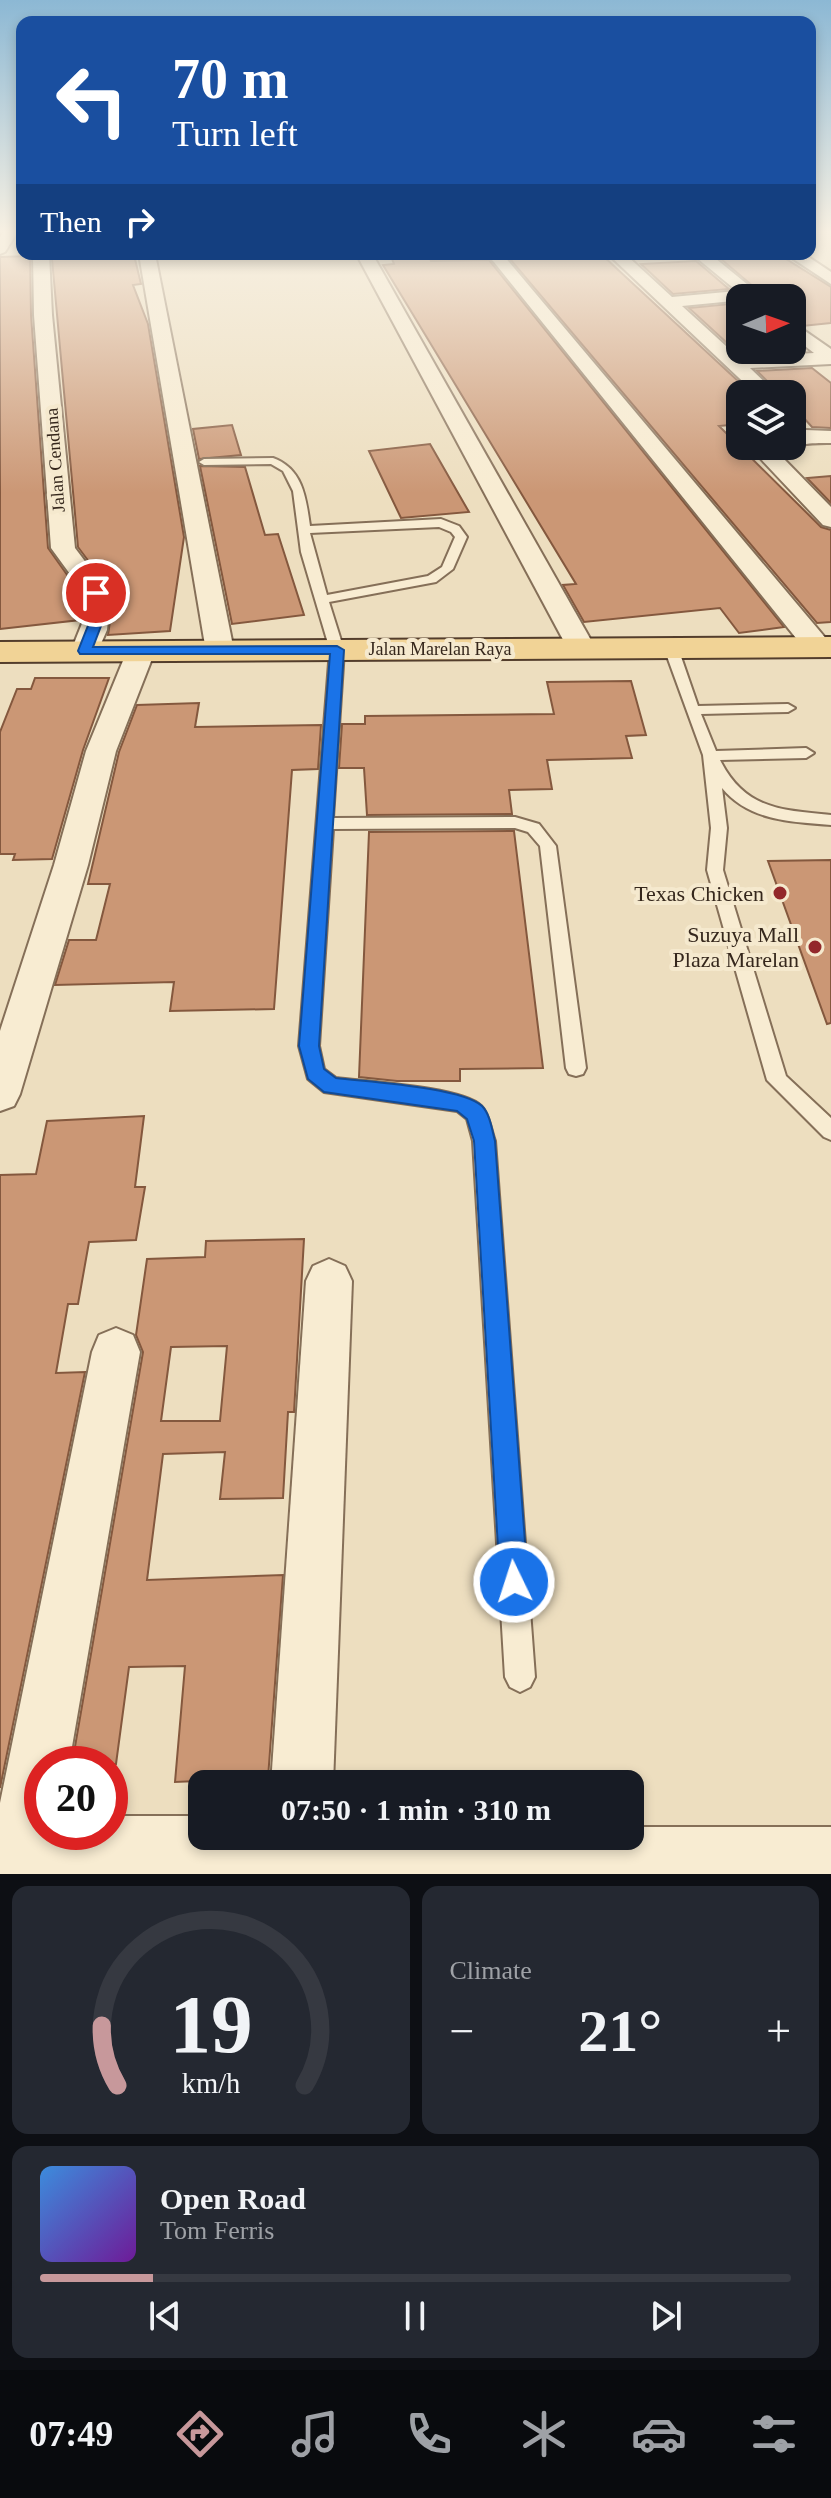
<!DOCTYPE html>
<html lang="en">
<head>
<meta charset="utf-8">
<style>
  :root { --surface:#171b24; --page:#242831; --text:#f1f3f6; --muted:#9ea1a6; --line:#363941; --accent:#c7989b }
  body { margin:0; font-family:Georgia,serif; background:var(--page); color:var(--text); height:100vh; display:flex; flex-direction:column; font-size:30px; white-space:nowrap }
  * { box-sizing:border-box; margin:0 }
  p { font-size:26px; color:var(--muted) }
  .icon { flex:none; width:44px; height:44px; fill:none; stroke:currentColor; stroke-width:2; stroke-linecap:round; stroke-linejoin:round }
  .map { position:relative; height:1874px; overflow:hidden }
  .panel { display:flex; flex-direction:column; gap:12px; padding:12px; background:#0d0f14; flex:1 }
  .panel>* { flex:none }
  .guide { position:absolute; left:16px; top:16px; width:800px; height:244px; border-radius:16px; box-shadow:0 4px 12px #0003; background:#1a4fa0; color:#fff; overflow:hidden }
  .needle { width:52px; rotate:88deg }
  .controls { position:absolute; left:726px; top:284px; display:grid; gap:16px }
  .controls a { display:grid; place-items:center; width:80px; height:80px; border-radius:16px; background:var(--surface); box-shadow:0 4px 12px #0003; font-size:40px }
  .speed { position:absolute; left:24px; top:1746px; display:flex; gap:16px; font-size:40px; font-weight:700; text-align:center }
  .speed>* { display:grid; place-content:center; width:104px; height:104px; border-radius:50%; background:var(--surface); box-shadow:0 4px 12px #0003; line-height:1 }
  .speed .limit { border:12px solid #d22; background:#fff; color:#111 }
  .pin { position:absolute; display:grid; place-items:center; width:68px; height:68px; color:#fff; margin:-34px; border:4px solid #fff; border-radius:50%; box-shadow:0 2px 8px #0007 }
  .me { position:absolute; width:88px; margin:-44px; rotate:356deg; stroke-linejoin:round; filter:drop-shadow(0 0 6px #0008) }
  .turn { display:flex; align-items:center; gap:28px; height:168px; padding:0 24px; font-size:36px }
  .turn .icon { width:104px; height:104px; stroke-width:2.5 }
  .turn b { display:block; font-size:56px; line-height:68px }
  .then { display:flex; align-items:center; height:76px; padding:0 24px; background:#0003; gap:16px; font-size:30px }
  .big { font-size:60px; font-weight:800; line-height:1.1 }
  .panel .tile { flex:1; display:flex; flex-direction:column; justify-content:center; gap:12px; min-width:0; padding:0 28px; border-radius:16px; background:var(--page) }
  .panel .dial { align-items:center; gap:0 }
  .dial svg { height:208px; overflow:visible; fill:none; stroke:var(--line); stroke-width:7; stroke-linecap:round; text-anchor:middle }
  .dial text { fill:var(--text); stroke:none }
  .song { display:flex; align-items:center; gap:24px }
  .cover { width:96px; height:96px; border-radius:12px; background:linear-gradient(135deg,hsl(210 70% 55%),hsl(280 70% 35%)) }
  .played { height:8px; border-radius:4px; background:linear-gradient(90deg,var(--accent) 15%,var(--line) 15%) }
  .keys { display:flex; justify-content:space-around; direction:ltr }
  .heat { display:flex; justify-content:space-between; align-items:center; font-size:44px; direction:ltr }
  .panel .tiles { flex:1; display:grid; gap:12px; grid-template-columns:1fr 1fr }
  .tile:last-child { grid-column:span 2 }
  .trip { position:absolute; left:188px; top:1770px; width:456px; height:80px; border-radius:16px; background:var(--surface); box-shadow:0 4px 12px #0003; font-weight:800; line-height:80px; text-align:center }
  .tabs { display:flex; height:128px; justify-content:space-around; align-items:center; background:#090b0e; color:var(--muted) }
  .tabs .icon { width:56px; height:56px }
  .tabs .current { color:var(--accent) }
  .tabs b { font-size:36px; color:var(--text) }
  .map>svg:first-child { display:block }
  .building { fill:#cb9775; stroke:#84583e; stroke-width:2; fill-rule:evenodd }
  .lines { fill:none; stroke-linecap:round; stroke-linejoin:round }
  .lane-casing { stroke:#856f58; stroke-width:4 }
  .street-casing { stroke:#856f58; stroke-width:4 }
  .primary-casing { stroke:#533d2c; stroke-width:4 }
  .lane { fill:#f8ecd2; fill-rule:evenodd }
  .street { fill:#f8ecd2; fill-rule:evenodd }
  .primary { fill:#f1d396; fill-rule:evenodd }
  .route { fill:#1a73e8; stroke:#114b97; stroke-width:2 }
  .poi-dot { fill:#93282b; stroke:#f5e9ce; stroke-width:3 }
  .labels { text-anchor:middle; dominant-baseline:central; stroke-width:8; stroke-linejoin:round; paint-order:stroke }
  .far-street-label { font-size:18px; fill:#35271c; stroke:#f5e9ce }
  .poi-label { font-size:22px; fill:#35271c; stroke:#f5e9ce; text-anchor:end }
</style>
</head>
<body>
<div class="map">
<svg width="831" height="1874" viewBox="0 0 831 1874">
  <rect width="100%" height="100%" fill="#eddebf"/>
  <!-- building -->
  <g class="building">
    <path d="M601 254 752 394H740V424L719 426 821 527 831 530V622L817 623 510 259Z"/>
    <path d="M778 254 831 287V323L802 326 792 319V298H767L721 259Z"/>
    <path d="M134 255 141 284 133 285 148 324 184 537 170 631 108 635 113 601 104 582 78 547 52 259Z"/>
    <path d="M30 256 31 315 48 548 75 586 81 602 80 620 0 629V257Z"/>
    <path d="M429 257 431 261 489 260 784 627 739 633 720 608 584 622 563 585 576 584 383 265 394 264 392 259Z"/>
    <path d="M696 261 729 289 673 294 641 264Z"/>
    <path d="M740 303V350H792V340L802 351 739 354 689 308Z"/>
    <path d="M812 368 831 383V428L812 427 792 405V394H780L757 371Z"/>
    <path d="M232 425 241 455 199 459 193 429Z"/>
    <path d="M430 444 469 512 401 518 369 451Z"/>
    <path d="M200 466 245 467 265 535 278 534 304 615 232 624Z"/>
    <path d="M831 476V503L807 478Z"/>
    <path d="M35 678H109L83 750 52 859 13 860 15 854H0V732L17 689H31Z"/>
    <path d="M631 681 646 735 626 736 632 758 547 760 552 789 509 790 512 814 367 815 364 768H339L342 724H365V716L554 714 547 682Z"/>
    <path d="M199 703 195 727 321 725 318 769 292 770 274 1009 170 1011 174 982 55 985 69 940H96L110 884H88L119 752 137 705Z"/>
    <path d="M514 831 543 1068 460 1069V1081H397L359 1077 369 832Z"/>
    <path d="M831 860V1023L827 1024 768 861Z"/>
    <path d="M144 1116 135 1187H145L136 1240 89 1242 78 1304H68L56 1373 85 1372 0 1788V1175L36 1174 47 1121Z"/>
    <path d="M304 1239 294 1412H288L283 1498 220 1499 225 1452 163 1454 147 1580 283 1575 268 1778 175 1782 185 1666 129 1667 116 1764H72L143 1352 136 1335 147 1259 205 1257 206 1241ZM227 1346 220 1421H161L171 1347Z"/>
  </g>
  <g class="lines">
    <defs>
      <g id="lane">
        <path d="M273 458C303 469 306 498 310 526L441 519 459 526 467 537 453 569 436 582 329 602 344 650 333 818 515 817 539 824 556 846 586 1068 583 1074 576 1076 569 1074 566 1068 540 846 528 832 515 828 333 829 319 1046 324 1069 336 1078C367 1082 462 1087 481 1106 489 1114 491 1130 495 1141L535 1677 530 1687 520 1692 510 1687 505 1677 473 1141 467 1119 457 1111 324 1092 308 1079 299 1046 330 650 301 552 293 491 283 471 271 464 204 465 199 462 204 459ZM439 527 451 532 455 537 442 567 428 576 327 595 310 533Z"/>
        <path d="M671 644 678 648 698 706 788 704 795 708 788 712 701 714 716 751 806 748 814 753 806 758 720 760C745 810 782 810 831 815V825C792 822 749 821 722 788L727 828 723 870 786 1076 831 1118V1140L824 1137 767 1080 707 870 711 828 703 755 664 648Z"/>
      </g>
      <g id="street">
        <path d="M4 231H18L5 252 0 254V237Z"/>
        <path d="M33 254H49L52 315 75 548 102 584 110 602 107 630 95 657 85 659 75 657 71 651 83 621 84 602 78 585 51 548 34 315Z"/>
        <path d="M139 254H155L234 651 230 657 220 659 210 657 206 651Z"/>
        <path d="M360 254H372L374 257 596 649 592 655H572L568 649 358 257Z"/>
        <path d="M499 254 504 256 828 641 831 646 828 653H808L494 262 491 259Z"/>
        <path d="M608 254H625L672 297 737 291 692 254H710L764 298 682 306 738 357 814 353 792 336V322L831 349V364L750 368 777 394H756Z"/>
        <path d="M786 254H804L831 272V284Z"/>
        <path d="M806 430 831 431V443C814 443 791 442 782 457L831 507V527L823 525 760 458 764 446H792V434Z"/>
        <path d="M141 643 151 645 155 651 116 751 88 865 20 1094 14 1106 0 1111V1031L54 865 86 751 127 651 131 645Z"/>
        <path d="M329 1259 345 1266 352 1281 333 1784H271L306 1281 313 1266Z"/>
        <path d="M116 1328 133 1335 140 1352 69 1764H42V1832H110V1816H202V1836H630V1827H831V1874H0V1803L92 1352 99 1335Z"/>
      </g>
      <path id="primary" d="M831 637V657L0 662V642Z"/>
    </defs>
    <!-- lane casing -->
    <use href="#lane" class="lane-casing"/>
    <!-- street casing -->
    <use href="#street" class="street-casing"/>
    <!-- primary casing -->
    <use href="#primary" class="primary-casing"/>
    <!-- lane -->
    <use href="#lane" class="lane"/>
    <!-- street -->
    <use href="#street" class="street"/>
    <!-- primary -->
    <use href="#primary" class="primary"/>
  </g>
  <!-- sky -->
  <linearGradient id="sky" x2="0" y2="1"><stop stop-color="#8cb8d4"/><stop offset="0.47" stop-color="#f7f0e2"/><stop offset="1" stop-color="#f7f0e2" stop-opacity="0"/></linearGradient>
  <rect width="831" height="493" fill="url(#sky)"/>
  <!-- route -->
  <path class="route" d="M96 590 103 593 106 613 93 647 337 646 344 650 319 1046 324 1069 336 1078C367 1082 461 1087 482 1106 490 1114 492 1130 495 1141L528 1582 524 1592 514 1596 504 1592 500 1582 474 1141 467 1119 457 1111 324 1092 308 1079 299 1046 330 654H80L78 651 93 613 90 593Z"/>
  <!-- markers -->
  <g class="poi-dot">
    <circle cx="780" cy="893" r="8"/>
    <circle cx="815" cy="947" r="8"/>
  </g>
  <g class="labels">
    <!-- far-street labels -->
    <g class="far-street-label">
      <text transform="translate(55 460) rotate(-94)">Jalan Cendana</text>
      <text x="440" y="649">Jalan Marelan Raya</text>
    </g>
    <!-- poi labels -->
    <g class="poi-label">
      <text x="764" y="893">Texas Chicken</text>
      <text x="799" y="934">Suzuya Mall<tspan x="799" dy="25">Plaza Marelan</tspan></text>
    </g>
  </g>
</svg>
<div class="controls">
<a><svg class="needle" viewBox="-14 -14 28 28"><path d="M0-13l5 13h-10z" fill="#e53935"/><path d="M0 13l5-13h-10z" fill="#9ea1a6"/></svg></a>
<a><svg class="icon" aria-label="layers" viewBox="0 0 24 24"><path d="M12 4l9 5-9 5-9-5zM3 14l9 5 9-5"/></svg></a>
</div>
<div class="speed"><div class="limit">20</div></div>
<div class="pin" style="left:96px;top:593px;background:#d93025"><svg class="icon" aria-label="arrive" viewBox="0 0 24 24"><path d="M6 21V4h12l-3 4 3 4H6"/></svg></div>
<svg class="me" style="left:514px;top:1582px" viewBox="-20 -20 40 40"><circle r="17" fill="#1a73e8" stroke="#fff" stroke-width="3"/><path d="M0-11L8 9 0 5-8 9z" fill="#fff"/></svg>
<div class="trip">07:50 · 1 min · 310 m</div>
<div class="guide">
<div class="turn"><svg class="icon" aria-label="left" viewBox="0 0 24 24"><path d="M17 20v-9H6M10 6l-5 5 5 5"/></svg><div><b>70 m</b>Turn left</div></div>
<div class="then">Then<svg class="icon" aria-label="right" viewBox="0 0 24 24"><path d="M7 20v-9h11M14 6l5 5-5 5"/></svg></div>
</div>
</div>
<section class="panel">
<div class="tiles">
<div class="tile dial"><svg viewBox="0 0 100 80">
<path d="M14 69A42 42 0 1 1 86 69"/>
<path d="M14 69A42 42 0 0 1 8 46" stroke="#c7989b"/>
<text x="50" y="56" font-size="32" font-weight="700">19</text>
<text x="50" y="72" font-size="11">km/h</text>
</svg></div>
<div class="tile"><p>Climate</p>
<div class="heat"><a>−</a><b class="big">21°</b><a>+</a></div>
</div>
<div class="tile">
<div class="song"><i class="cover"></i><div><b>Open Road</b><p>Tom Ferris</p></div></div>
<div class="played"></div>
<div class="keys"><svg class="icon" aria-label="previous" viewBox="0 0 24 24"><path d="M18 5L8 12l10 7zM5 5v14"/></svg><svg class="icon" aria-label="pause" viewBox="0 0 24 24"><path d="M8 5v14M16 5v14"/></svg><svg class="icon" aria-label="next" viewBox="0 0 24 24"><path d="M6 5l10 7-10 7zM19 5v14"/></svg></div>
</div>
</div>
</section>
<nav class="tabs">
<b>07:49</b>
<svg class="icon current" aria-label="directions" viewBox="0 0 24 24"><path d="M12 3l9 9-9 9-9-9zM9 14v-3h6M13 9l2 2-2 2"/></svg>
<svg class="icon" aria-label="music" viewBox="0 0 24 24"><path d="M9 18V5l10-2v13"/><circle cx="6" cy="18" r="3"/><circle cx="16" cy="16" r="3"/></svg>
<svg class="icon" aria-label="phone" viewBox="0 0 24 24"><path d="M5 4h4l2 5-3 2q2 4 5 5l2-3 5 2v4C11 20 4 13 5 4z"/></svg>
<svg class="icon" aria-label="climate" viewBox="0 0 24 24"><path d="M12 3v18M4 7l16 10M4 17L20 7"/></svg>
<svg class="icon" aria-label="car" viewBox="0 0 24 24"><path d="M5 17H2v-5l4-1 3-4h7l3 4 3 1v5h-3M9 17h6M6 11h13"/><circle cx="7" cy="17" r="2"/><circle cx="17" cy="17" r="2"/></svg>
<svg class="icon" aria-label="filters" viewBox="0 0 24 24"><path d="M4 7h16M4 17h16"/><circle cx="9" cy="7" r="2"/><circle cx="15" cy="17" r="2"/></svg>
</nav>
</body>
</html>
